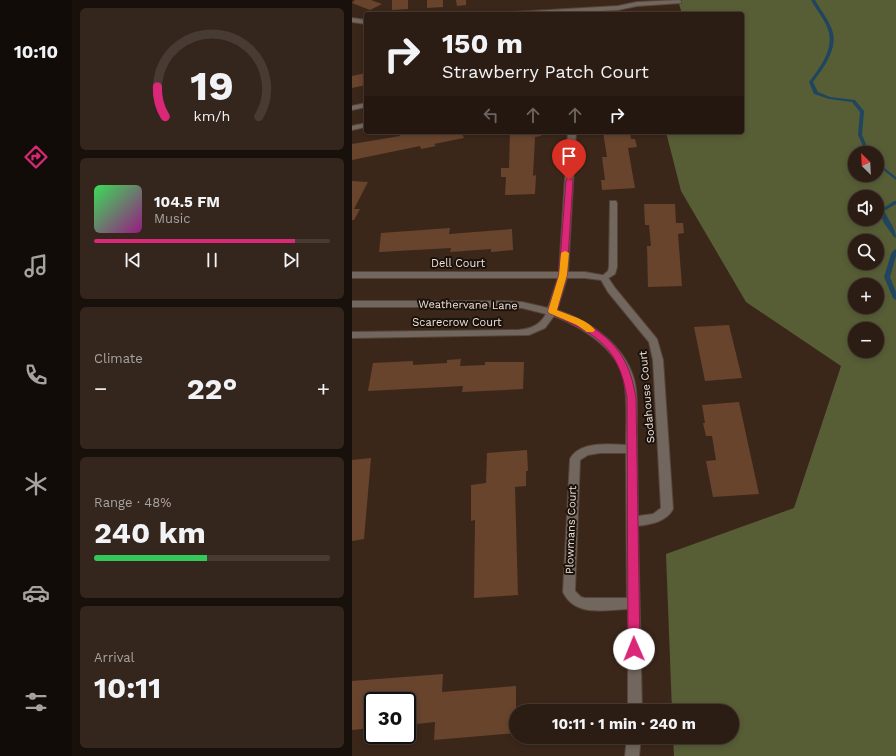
<!DOCTYPE html>
<html lang="en">
<head>
<meta charset="utf-8">
<style>
  :root { --surface:#2c1d14; --page:#34261d; --text:#f1f3f6; --muted:#a6a2a0; --line:#483b34; --accent:#db2777 }
  body { margin:0; font-family:"Work Sans",sans-serif; background:var(--page); color:var(--text); height:100vh; display:flex; flex-direction:column; font-size:15px; white-space:nowrap }
  * { box-sizing:border-box; margin:0 }
  p { font-size:13px; color:var(--muted) }
  .icon { flex:none; width:22px; height:22px; fill:none; stroke:currentColor; stroke-width:2; stroke-linecap:round; stroke-linejoin:round }
  .map { position:relative; flex:1; overflow:hidden }
  .drawer { display:flex; flex-direction:column; gap:8px; padding:8px; background:#18100b; width:280px }
  .drawer>* { flex:none }
  .guide { position:absolute; left:12px; top:12px; width:380px; height:122px; border-radius:4px; box-shadow:0 2px 6px #0003,0 0 0 1px var(--line); background:#2c1d14; color:var(--text); overflow:hidden }
  .needle { width:26px; rotate:336deg }
  .controls { position:absolute; left:496px; top:146px; display:grid; gap:8px }
  .controls a { display:grid; place-items:center; width:36px; height:36px; border-radius:50%; background:var(--surface); box-shadow:0 2px 6px #0003,0 0 0 1px var(--line); font-size:20px }
  .speed { position:absolute; left:12px; top:692px; display:flex; gap:8px; font-size:20px; font-weight:700; text-align:center }
  .speed>* { display:grid; place-content:center; width:52px; height:52px; border-radius:50%; background:var(--surface); box-shadow:0 2px 6px #0003,0 0 0 1px var(--line); line-height:1 }
  .speed .limit { border:2px solid #111; border-radius:6px; background:#fff; color:#111 }
  .pin { position:absolute; display:grid; place-items:center; width:34px; height:34px; color:#fff; margin:-41px -17px; border-radius:50% 50% 50% 0; rotate:-45deg; box-shadow:0 0 4px #0007 }
  .pin .icon { rotate:45deg }
  .me { position:absolute; width:44px; margin:-22px; rotate:359deg; stroke-linejoin:round; filter:drop-shadow(0 0 3px #0008) }
  .turn { display:flex; align-items:center; gap:14px; height:84px; padding:0 12px; font-size:18px }
  .turn .icon { width:52px; height:52px; stroke-width:2.5 }
  .turn b { display:block; font-size:28px; line-height:34px }
  .lanes { display:flex; align-items:center; height:38px; padding:0 12px; background:#0003; justify-content:center; gap:20px; direction:ltr }
  .lanes .off { opacity:.35 }
  .big { font-size:30px; font-weight:700; line-height:1.1 }
  .drawer .tile { flex:1; display:flex; flex-direction:column; justify-content:center; gap:6px; min-width:0; padding:0 14px; border-radius:6px; background:var(--page) }
  .drawer .dial { align-items:center; gap:0 }
  .dial svg { height:104px; overflow:visible; fill:none; stroke:var(--line); stroke-width:7; stroke-linecap:round; text-anchor:middle }
  .dial text { fill:var(--text); stroke:none }
  .song { display:flex; align-items:center; gap:12px }
  .cover { width:48px; height:48px; border-radius:6px; background:linear-gradient(135deg,hsl(130 70% 55%),hsl(310 70% 35%)) }
  .played { height:4px; border-radius:2px; background:linear-gradient(90deg,var(--accent) 85%,var(--line) 85%) }
  .keys { display:flex; justify-content:space-around; direction:ltr }
  .heat { display:flex; justify-content:space-between; align-items:center; font-size:22px; direction:ltr }
  .charge { height:6px; border-radius:3px; background:linear-gradient(90deg,#34c759 48%,var(--line) 0) }
  .trip { position:absolute; left:157px; top:704px; width:230px; height:40px; border-radius:20px; background:var(--surface); box-shadow:0 2px 6px #0003,0 0 0 1px var(--line); font-weight:700; line-height:40px; text-align:center }
  main { display:flex; flex:1; min-height:0 }
  .tabs { display:flex; flex-direction:column; width:72px; justify-content:space-around; align-items:center; background:#120c08; color:var(--muted) }
  .tabs .icon { width:28px; height:28px }
  .tabs .on { color:var(--accent) }
  .tabs b { font-size:18px; color:var(--text) }
  .map>svg:first-child { display:block }
  .forest { fill:#575e36; fill-rule:evenodd }
  .lines { fill:none; stroke-linecap:round; stroke-linejoin:round }
  .stream { fill:#20455e; fill-rule:evenodd }
  .building { fill:#68442d }
  .lane-casing { stroke:#584539; stroke-width:2 }
  .street-casing { stroke:#584539; stroke-width:2 }
  .lane { fill:#71675f; fill-rule:evenodd }
  .street { fill:#71675f; fill-rule:evenodd }
  .route { fill:#db2777; stroke:#8e194d }
  .slow { fill:#f59e0b }
  .labels { text-anchor:middle; dominant-baseline:central; stroke-width:4; stroke-linejoin:round; paint-order:stroke }
  .street-label { font-size:11px; fill:#f0e2da; stroke:#1b120c }
</style>
</head>
<body>
<main>
<nav class="tabs">
<b>10:10</b>
<svg class="icon on" aria-label="directions" viewBox="0 0 24 24"><path d="M12 3l9 9-9 9-9-9zM9 14v-3h6M13 9l2 2-2 2"/></svg>
<svg class="icon" aria-label="music" viewBox="0 0 24 24"><path d="M9 18V5l10-2v13"/><circle cx="6" cy="18" r="3"/><circle cx="16" cy="16" r="3"/></svg>
<svg class="icon" aria-label="phone" viewBox="0 0 24 24"><path d="M5 4h4l2 5-3 2q2 4 5 5l2-3 5 2v4C11 20 4 13 5 4z"/></svg>
<svg class="icon" aria-label="climate" viewBox="0 0 24 24"><path d="M12 3v18M4 7l16 10M4 17L20 7"/></svg>
<svg class="icon" aria-label="car" viewBox="0 0 24 24"><path d="M5 17H2v-5l4-1 3-4h7l3 4 3 1v5h-3M9 17h6M6 11h13"/><circle cx="7" cy="17" r="2"/><circle cx="17" cy="17" r="2"/></svg>
<svg class="icon" aria-label="filters" viewBox="0 0 24 24"><path d="M4 7h16M4 17h16"/><circle cx="9" cy="7" r="2"/><circle cx="15" cy="17" r="2"/></svg>
</nav>
<section class="drawer">
<div class="tile dial"><svg viewBox="0 0 100 80">
<path d="M14 69A42 42 0 1 1 86 69"/>
<path d="M14 69A42 42 0 0 1 8 46" stroke="#db2777"/>
<text x="50" y="56" font-size="32" font-weight="700">19</text>
<text x="50" y="72" font-size="11">km/h</text>
</svg></div>
<div class="tile">
<div class="song"><i class="cover"></i><div><b>104.5 FM</b><p>Music</p></div></div>
<div class="played"></div>
<div class="keys"><svg class="icon" aria-label="previous" viewBox="0 0 24 24"><path d="M18 5L8 12l10 7zM5 5v14"/></svg><svg class="icon" aria-label="pause" viewBox="0 0 24 24"><path d="M8 5v14M16 5v14"/></svg><svg class="icon" aria-label="next" viewBox="0 0 24 24"><path d="M6 5l10 7-10 7zM19 5v14"/></svg></div>
</div>
<div class="tile"><p>Climate</p>
<div class="heat"><a>−</a><b class="big">22°</b><a>+</a></div>
</div>
<div class="tile"><p>Range · 48%</p><b class="big">240 km</b><div class="charge"></div></div>
<div class="tile"><p>Arrival</p><b class="big">10:11</b></div>
</section>
<div class="map">
<svg width="544" height="756" viewBox="0 0 544 756">
  <rect width="100%" height="100%" fill="#3b271a"/>
  <!-- forest -->
  <path class="forest" d="M326 0H544V756H322L321 737H380V711H320L314 554 442 508 489 366 394 302 329 191 314 132H390V14H330ZM503 153H525V175H503ZM503 197H525V219H503ZM503 241H525V263H503ZM503 285H525V307H503ZM503 329H525V351H503Z"/>
  <g class="lines">
    <!-- stream -->
    <g class="stream">
      <path d="M459 0H463C469 11 478 21 481 33 485 50 471 69 461 82L466 92 478 97 503 100 512 111 510 135 518 153H514L506 135 508 112 500 102 477 99 462 94 457 82C467 69 481 51 477 33 475 22 465 11 459 0Z"/>
      <path d="M525 162 544 177V180L525 165Z"/>
      <path d="M542 201H544V204L532 211C536 219 544 229 544 238L542 237 532 223 527 211Z"/>
      <path d="M544 249V256L538 277 544 292V300L541 298 532 277 539 254 542 250Z"/>
    </g>
  </g>
  <!-- building -->
  <g class="building">
    <path d="M3 0H19L30 4 18 10 0 3Z"/>
    <path d="M40 0H56V9L40 10Z"/>
    <path d="M75 0H91V7L75 8Z"/>
    <path d="M104 0H114V5L105 6Z"/>
    <path d="M14 73V85L0 88V76Z"/>
    <path d="M54 132H57L58 135 73 132H109L112 138 82 144 84 146 69 149 68 146 0 160V144L48 136 47 134Z"/>
    <path d="M158 132H189V136L183 137 181 176 184 175 183 194 153 195 154 177H149V168H157Z"/>
    <path d="M251 132H278L279 139H283L285 147 276 148 283 188 250 190 249 180H253L250 157H255Z"/>
    <path d="M0 181 16 182 2 209H8L2 220H0Z"/>
    <path d="M292 204H323L324 223H331L332 233 326 234 330 286 296 287 295 246H299L297 225H293Z"/>
    <path d="M98 228 97 234 160 229 161 250 139 252V249L98 252 99 248 27 252 29 233Z"/>
    <path d="M377 325 390 378 353 381 342 327Z"/>
    <path d="M109 359 108 366 133 365V362H172L171 389 110 392 111 386 16 391 21 363 61 361V365L95 363V360Z"/>
    <path d="M387 402 407 494 361 497 354 461 364 460 360 436H354L351 423H353L350 405Z"/>
    <path d="M175 450 176 471H174V486L163 487 166 595 122 598 123 520 119 521V485L134 483 135 453Z"/>
    <path d="M19 458 12 539 0 541V460Z"/>
    <path d="M91 674 90 692 164 686V733L82 740 83 722 55 725V701H21V728L0 730V681Z"/>
  </g>
  <g class="lines">
    <defs>
      <g id="lane">
        <path d="M14 103V107L0 110V106Z"/>
        <path d="M258 201H264L265 203V267L263 274 252 281 248 278 256 271 257 267Z"/>
      </g>
      <g id="street">
        <path d="M327 0 329 1V3L285 6 266 10 195 14H160L163 12 266 6 285 2Z"/>
        <path d="M0 18 14 20V24L0 22Z"/>
        <path d="M14 123V127L0 130V126Z"/>
        <path d="M216 132H224L216 272H233L255 276 263 288 305 339 311 360 321 509C314 522 299 524 286 526L290 711H276V609C252 610 223 617 211 592L218 459C227 441 257 444 274 445 274 424 276 401 272 380 265 348 230 327 202 316L193 328 177 335 0 338V332L166 330C179 329 188 325 194 314L170 308 152 307H0V301H152L170 302 196 308 206 278H0V272H207ZM215 278H233L249 280 256 292 297 342 301 360 309 508 301 514 286 516C286 490 285 463 285 437 284 418 287 397 282 379 272 344 237 321 205 310ZM248 453H274L275 598H233L229 597 223 591 228 460 236 455Z"/>
        <path d="M275 737H289L287 756H273Z"/>
      </g>
    </defs>
    <!-- lane casing -->
    <use href="#lane" class="lane-casing"/>
    <!-- street casing -->
    <use href="#street" class="street-casing"/>
    <!-- lane -->
    <use href="#lane" class="lane"/>
    <!-- street -->
    <use href="#street" class="street"/>
  </g>
  <!-- route -->
  <path class="route" d="M217 177 221 180 215 275 205 310C250 329 276 346 284 398L288 649 286 653 282 655 278 653 276 649 275 398C267 345 242 333 197 313L196 311 207 275 214 180Z"/>
  <!-- slow -->
  <path class="slow" d="M213 251 217 253 215 275 205 310C216 315 235 319 243 330L241 332H235L225 325 197 313 196 311 207 275 209 253Z"/>
  <g class="labels">
    <!-- street labels -->
    <g class="street-label">
      <text x="106" y="263">Dell Court</text>
      <text transform="translate(116 305) rotate(1)">Weathervane Lane</text>
      <text x="105" y="322">Scarecrow Court</text>
      <text transform="translate(295 397) rotate(-95)">Sodahouse Court</text>
      <text transform="translate(219 530) rotate(-88)">Plowmans Court</text>
    </g>
  </g>
</svg>
<div class="controls">
<a><svg class="needle" viewBox="-14 -14 28 28"><path d="M0-13l5 13h-10z" fill="#e53935"/><path d="M0 13l5-13h-10z" fill="#a6a2a0"/></svg></a>
<a><svg class="icon" aria-label="sound" viewBox="0 0 24 24"><path d="M4 9h4l5-4v14l-5-4H4zM17 9q2 3 0 6"/></svg></a>
<a><svg class="icon" aria-label="search" viewBox="0 0 24 24"><circle cx="10" cy="10" r="6"/><path d="M15 15l6 6"/></svg></a>
<a>+</a>
<a>−</a>
</div>
<div class="speed"><div class="limit">30</div></div>
<div class="pin" style="left:217px;top:180px;background:#d93025"><svg class="icon" aria-label="arrive" viewBox="0 0 24 24"><path d="M6 21V4h12l-3 4 3 4H6"/></svg></div>
<svg class="me" style="left:282px;top:649px" viewBox="-20 -20 40 40"><circle r="19" fill="#fff"/><path d="M0-13L10 11 0 6-10 11z" fill="#db2777"/></svg>
<div class="trip">10:11 · 1 min · 240 m</div>
<div class="guide">
<div class="turn"><svg class="icon" aria-label="right" viewBox="0 0 24 24"><path d="M7 20v-9h11M14 6l5 5-5 5"/></svg><div><b>150 m</b>Strawberry Patch Court</div></div>
<div class="lanes"><svg class="icon off" aria-label="left" viewBox="0 0 24 24"><path d="M17 20v-9H6M10 6l-5 5 5 5"/></svg><svg class="icon off" aria-label="ahead" viewBox="0 0 24 24"><path d="M12 20V5M6 11l6-6 6 6"/></svg><svg class="icon off" aria-label="ahead" viewBox="0 0 24 24"><path d="M12 20V5M6 11l6-6 6 6"/></svg><svg class="icon" aria-label="right" viewBox="0 0 24 24"><path d="M7 20v-9h11M14 6l5 5-5 5"/></svg></div>
</div>
</div>
</main>
</body>
</html>
